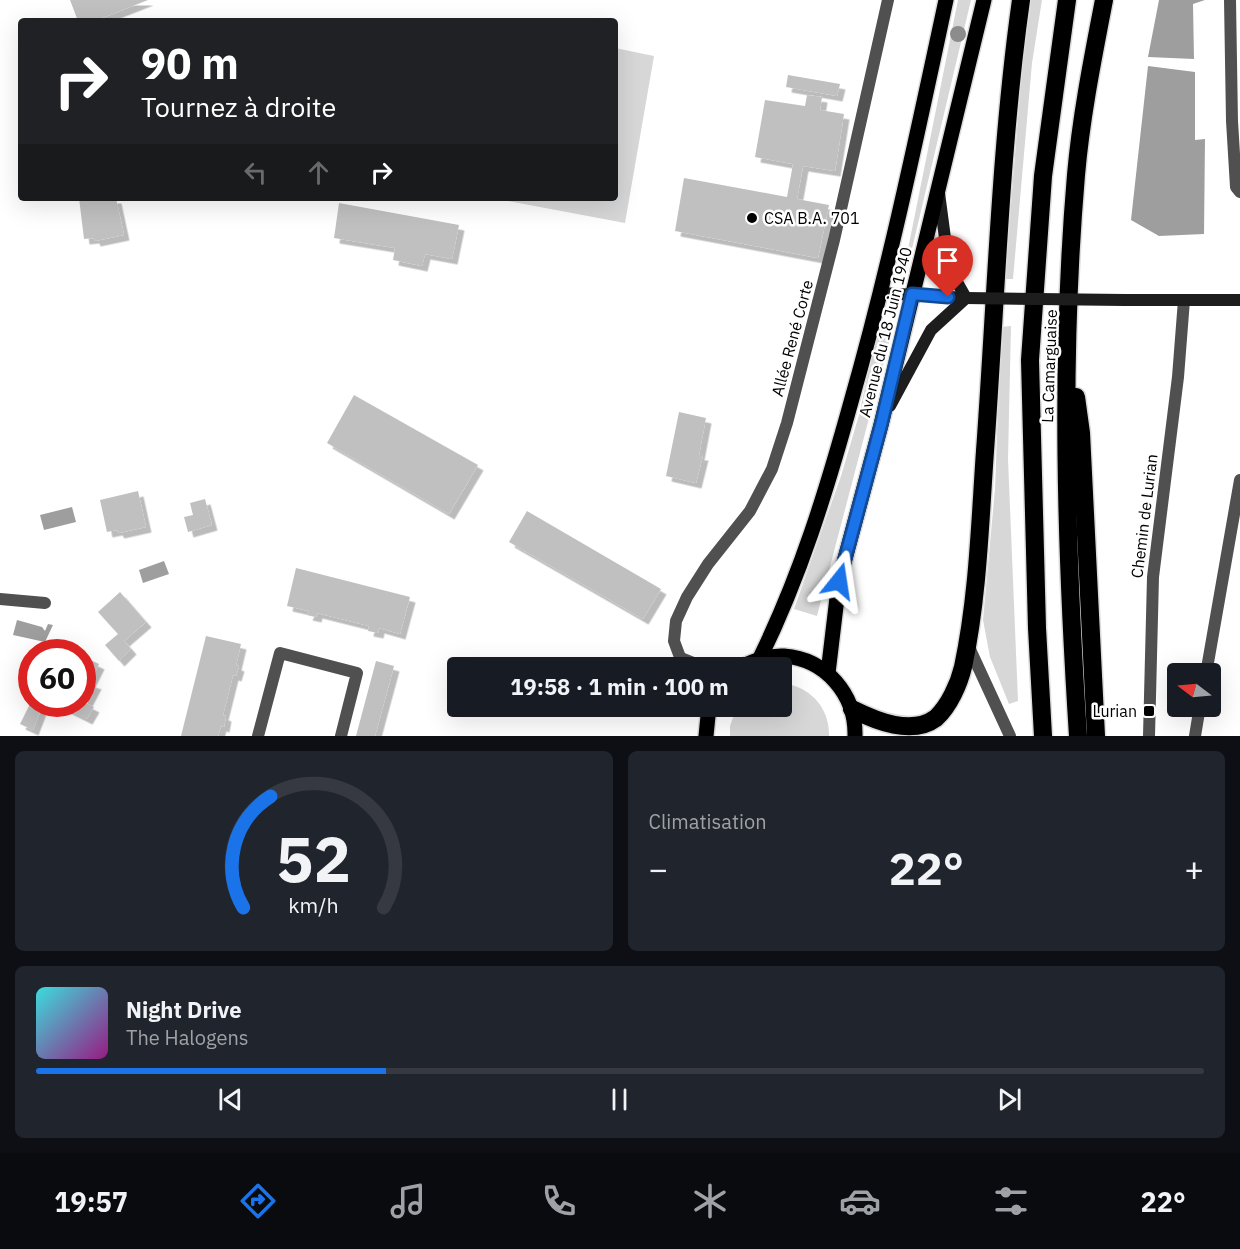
<!DOCTYPE html>
<html lang="fr">
<head>
<meta charset="utf-8">
<style>
  :root { --surface:#171b24; --page:#20242c; --text:#f1f3f6; --muted:#9ea1a6; --line:#363941; --accent:#1a73e8 }
  body { margin:0; font-family:"IBM Plex Sans",sans-serif; background:var(--page); color:var(--text); height:100vh; display:flex; flex-direction:column; font-size:22px; white-space:nowrap }
  * { box-sizing:border-box; margin:0 }
  p { font-size:20px; color:var(--muted) }
  .icon { flex:none; width:33px; height:33px; fill:none; stroke:currentColor; stroke-width:2; stroke-linecap:round; stroke-linejoin:round }
  .map { position:relative; height:736px; overflow:hidden }
  .details { display:flex; flex-direction:column; gap:15px; padding:15px; background:#0d0f14; flex:1 }
  .details>* { flex:none }
  .top-card { position:absolute; left:18px; top:18px; width:600px; height:183px; border-radius:6px; box-shadow:0 6px 24px #0002; background:#202124; color:#fff; overflow:hidden }
  .needle { width:39px; rotate:286deg }
  .tools { position:absolute; left:1167px; top:663px; display:grid; gap:12px }
  .tools a { display:grid; place-items:center; width:54px; height:54px; border-radius:6px; background:var(--surface); box-shadow:0 6px 24px #0002; font-size:30px }
  .speed { position:absolute; left:18px; top:639px; display:flex; gap:12px; font-size:30px; font-weight:700; text-align:center }
  .speed>* { display:grid; place-content:center; width:78px; height:78px; border-radius:50%; background:var(--surface); box-shadow:0 6px 24px #0002; line-height:1 }
  .speed .limit { border:9px solid #d22; background:#fff; color:#111 }
  .pin { position:absolute; display:grid; place-items:center; width:51px; height:51px; color:#fff; margin:-62px -26px; border-radius:50% 50% 50% 0; rotate:-45deg; box-shadow:0 0 6px #0007 }
  .pin .icon { rotate:45deg }
  .me { position:absolute; width:66px; margin:-33px; rotate:15deg; stroke-linejoin:round; filter:drop-shadow(0 0 4px #0008) }
  .turn { display:flex; align-items:center; gap:21px; height:126px; padding:0 24px; font-size:27px }
  .turn .icon { width:78px; height:78px; stroke-width:2.5 }
  .turn b { display:block; font-size:42px; line-height:51px }
  .lanes { display:flex; align-items:center; height:57px; padding:0 24px; background:#0003; justify-content:center; gap:30px; direction:ltr }
  .lanes .off { opacity:.35 }
  .big { font-size:45px; font-weight:800; line-height:1.1 }
  .details .card { flex:1; display:flex; flex-direction:column; justify-content:center; gap:9px; min-width:0; padding:0 21px; border-radius:9px; background:var(--page) }
  .details .dial { align-items:center; gap:0 }
  .dial svg { height:156px; overflow:visible; fill:none; stroke:var(--line); stroke-width:7; stroke-linecap:round; text-anchor:middle }
  .dial text { fill:var(--text); stroke:none }
  .song { display:flex; align-items:center; gap:18px }
  .cover { width:72px; height:72px; border-radius:9px; background:linear-gradient(135deg,hsl(180 70% 55%),hsl(310 70% 35%)) }
  .played { height:6px; border-radius:3px; background:linear-gradient(90deg,var(--accent) 30%,var(--line) 30%) }
  .keys { display:flex; justify-content:space-around; direction:ltr }
  .heat { display:flex; justify-content:space-between; align-items:center; font-size:33px; direction:ltr }
  .details .tiles { flex:1; display:grid; gap:15px; grid-template-columns:1fr 1fr }
  .card:last-child { grid-column:span 2 }
  .trip { position:absolute; left:447px; top:657px; width:345px; height:60px; border-radius:6px; background:var(--surface); box-shadow:0 6px 24px #0002; font-weight:800; line-height:60px; text-align:center }
  .tab-bar { display:flex; height:96px; justify-content:space-around; align-items:center; background:#090b0e; color:var(--muted) }
  .tab-bar .icon { width:42px; height:42px }
  .tab-bar .active { color:var(--accent) }
  .tab-bar b { font-size:27px; color:var(--text) }
  .map>svg:first-child { display:block }
  .green { fill:#d7d7d7 }
  .water { fill:#9e9e9e }
  .building { fill:#c0c0c0; filter:url(#shadow) }
  .lines { fill:none; stroke-linecap:round; stroke-linejoin:round }
  .primary-casing { stroke:#dbdbdb; stroke-width:18 }
  .highway-casing { stroke:#dbdbdb; stroke-width:21 }
  .lane { stroke:#505050; stroke-width:12 }
  .street { stroke:#505050; stroke-width:12 }
  .secondary { stroke:#1d1d1d; stroke-width:12 }
  .primary { stroke:#000; stroke-width:15 }
  .highway { stroke:#000; stroke-width:18 }
  .secondary-bridge { stroke:#1d1d1d; stroke-width:12 }
  .tree { fill:#8c8c8c }
  .route-casing { stroke:#114b97; stroke-width:15 }
  .route { stroke:#1a73e8; stroke-width:10 }
  .poi-dot { fill:#000; stroke:#fff; stroke-width:2 }
  .labels { text-anchor:middle; dominant-baseline:central; stroke-width:5; stroke-linejoin:round; paint-order:stroke }
  .poi-label { font-size:16px; fill:#000; stroke:#fff; text-anchor:start }
  .street-label { font-size:16px; fill:#000; stroke:#fff }
</style>
</head>
<body>
<div class="map">
<svg width="1240" height="736" viewBox="0 0 1240 736">
  <defs>
    <filter id="shadow"><feDropShadow dx="5.5" dy="5.5" stdDeviation="0" flood-color="#0004"/></filter>
  </defs>
  <rect width="100%" height="100%" fill="#fff"/>
  <!-- green -->
  <g class="green">
    <path d="M958 0H971L911 253 907 254Z"/>
    <path d="M1031 0H1042L1032 63 1013 279H1005L1022 68Z"/>
    <path d="M615 48 654 56 625 223 502 200 615 198Z"/>
    <path d="M891 320 893 327 817 616 794 609 841 476 859 415 876 337Z"/>
    <path d="M1011 326 1008 459 1018 701 1009 704 990 657 983 620 995 489 1001 327Z"/>
    <path d="M782 683C809 686 830 707 829 736H730V726L737 707 782 706Z"/>
  </g>
  <!-- water -->
  <g class="water">
    <path d="M1159 0H1205L1193 4 1194 59 1148 57Z"/>
    <path d="M1148 66 1195 72V140L1205 139 1204 234 1159 236 1131 220Z"/>
    <path d="M72 507 76 522 44 530 40 515Z"/>
    <path d="M164 561 169 574 143 583 139 570Z"/>
    <path d="M17 620 42 627 45 631 48 624 53 625 45 642 13 635Z"/>
  </g>
  <!-- building -->
  <g class="building">
    <path d="M70 0H148L97 20V18L78 21Z"/>
    <path d="M788 75 840 84 837 96 786 87Z"/>
    <path d="M807 95 822 97 820 110 844 114 835 171 803 166 797 199 829 205 818 258 675 231 684 178 787 197 793 164 755 157 765 100 805 106Z"/>
    <path d="M79 198H116L124 235 95 241 94 238 84 239Z"/>
    <path d="M339 203 459 225 452 259 425 254 422 266 393 260 395 248 334 238Z"/>
    <path d="M354 395 478 465 449 514 327 443Z"/>
    <path d="M679 412 706 418 699 455H703L696 483 666 476Z"/>
    <path d="M138 491 146 527 119 533 117 530 107 532 100 500Z"/>
    <path d="M205 499 212 525 188 532 184 517 193 515 190 503Z"/>
    <path d="M527 511 661 589 643 619 509 542Z"/>
    <path d="M296 568 410 597 400 634 379 628 378 633 368 631 369 626 317 613 316 617 307 615 309 611 287 606Z"/>
    <path d="M120 592 146 622 124 641 131 649 119 661 105 645 118 634 98 612Z"/>
    <path d="M206 636 241 644 236 665 239 666 236 676 233 675 223 715 226 716 224 727 221 726 218 736H181Z"/>
    <path d="M82 656 99 664 90 682 96 684 86 703 94 707 87 719 57 704H82Z"/>
    <path d="M376 661 394 666 375 736H356Z"/>
    <path d="M30 704H43L33 730 20 724Z"/>
  </g>
  <g class="lines">
    <defs>
      <g id="primary">
        <path d="M760 658C801 574 826 492 851 402 889 269 917 135 946 0"/>
        <path d="M739 668C753 661 768 655 784 656 826 659 856 695 855 736"/>
        <path d="M828 673 839 581 881 425 984 0"/>
        <path d="M706 736 709 706"/>
      </g>
      <g id="highway">
        <path d="M1076 397 1081 433 1096 736"/>
        <path d="M852 709C876 721 912 736 936 718 949 706 959 684 963 667 978 597 980 522 985 451 996 301 1000 149 1021 0"/>
        <path d="M1043 736 1037 628 1030 360 1043 176 1067 0"/>
        <path d="M1078 736C1066 549 1060 362 1076 175 1081 117 1093 57 1104 0"/>
      </g>
    </defs>
    <!-- primary casing -->
    <use href="#primary" class="primary-casing"/>
    <!-- highway casing -->
    <use href="#highway" class="highway-casing"/>
    <!-- lane -->
    <g class="lane">
      <path d="M1230 0 1232 121 1236 187 1240 192"/>
      <path d="M968 645 1010 736"/>
    </g>
    <!-- street -->
    <g class="street">
      <path d="M0 599 45 603"/>
      <path d="M681 658 696 664 739 667"/>
      <path d="M684 668 674 641 676 621 687 597 708 564 750 511 772 469 787 423 834 240 888 0"/>
      <path d="M1206 674 1240 480"/>
      <path d="M258 736 280 653 357 673 341 736"/>
      <path d="M1149 736 1153 577 1178 377 1184 300"/>
      <path d="M1195 736 1200 706"/>
    </g>
    <!-- secondary -->
    <g class="secondary">
      <path d="M939 193 949 268 966 298"/>
      <path d="M882 293 966 298"/>
      <path d="M1125 300H1240"/>
      <path d="M890 406 931 330 966 298"/>
    </g>
    <!-- primary -->
    <use href="#primary" class="primary"/>
    <!-- highway -->
    <use href="#highway" class="highway"/>
    <!-- secondary-bridge -->
    <path class="secondary-bridge" d="M966 298 1125 300"/>
  </g>
  <!-- trees -->
  <circle class="tree" cx="958" cy="34" r="8"/>
  <g class="lines">
    <defs>
      <path id="route" d="M839 581 881 425 912 294 948 297"/>
    </defs>
    <!-- route casing -->
    <use href="#route" class="route-casing"/>
    <!-- route -->
    <use href="#route" class="route"/>
  </g>
  <!-- markers -->
  <g class="poi-dot">
    <circle cx="752" cy="218" r="6"/>
    <rect x="1143" y="705" width="12" height="12" rx="3"/>
  </g>
  <g class="labels">
    <!-- poi labels -->
    <g class="poi-label">
      <text x="764" y="218">CSA B.A. 701</text>
      <text x="1137" y="711" text-anchor="end">Lurian</text>
    </g>
    <!-- street labels -->
    <g class="street-label">
      <text transform="translate(885 332) rotate(-76)">Avenue du 18 Juin 1940</text>
      <text transform="translate(792 338) rotate(-75)">Allée René Corte</text>
      <text transform="translate(1049 366) rotate(-88)">La Camarguaise</text>
      <text transform="translate(1144 516) rotate(-83)">Chemin de Lurian</text>
    </g>
  </g>
</svg>
<div class="tools">
<a><svg class="needle" viewBox="-14 -14 28 28"><path d="M0-13l5 13h-10z" fill="#e53935"/><path d="M0 13l5-13h-10z" fill="#9ea1a6"/></svg></a>
</div>
<div class="speed"><div class="limit">60</div></div>
<div class="pin" style="left:948px;top:297px;background:#d93025"><svg class="icon" aria-label="arrive" viewBox="0 0 24 24"><path d="M6 21V4h12l-3 4 3 4H6"/></svg></div>
<svg class="me" style="left:839px;top:581px" viewBox="-20 -20 40 40"><path d="M0-17L14 15 0 8-14 15z" fill="#1a73e8" stroke="#fff" stroke-width="4"/></svg>
<div class="trip">19:58 · 1 min · 100 m</div>
<div class="top-card">
<div class="turn"><svg class="icon" aria-label="right" viewBox="0 0 24 24"><path d="M7 20v-9h11M14 6l5 5-5 5"/></svg><div><b>90 m</b>Tournez à droite</div></div>
<div class="lanes"><svg class="icon off" aria-label="left" viewBox="0 0 24 24"><path d="M17 20v-9H6M10 6l-5 5 5 5"/></svg><svg class="icon off" aria-label="ahead" viewBox="0 0 24 24"><path d="M12 20V5M6 11l6-6 6 6"/></svg><svg class="icon" aria-label="right" viewBox="0 0 24 24"><path d="M7 20v-9h11M14 6l5 5-5 5"/></svg></div>
</div>
</div>
<section class="details">
<div class="tiles">
<div class="card dial"><svg viewBox="0 0 100 80">
<path d="M14 69A42 42 0 1 1 86 69"/>
<path d="M14 69A42 42 0 0 1 28 12" stroke="#1a73e8"/>
<text x="50" y="56" font-size="32" font-weight="700">52</text>
<text x="50" y="72" font-size="11">km/h</text>
</svg></div>
<div class="card"><p>Climatisation</p>
<div class="heat"><a>−</a><b class="big">22°</b><a>+</a></div>
</div>
<div class="card">
<div class="song"><i class="cover"></i><div><b>Night Drive</b><p>The Halogens</p></div></div>
<div class="played"></div>
<div class="keys"><svg class="icon" aria-label="previous" viewBox="0 0 24 24"><path d="M18 5L8 12l10 7zM5 5v14"/></svg><svg class="icon" aria-label="pause" viewBox="0 0 24 24"><path d="M8 5v14M16 5v14"/></svg><svg class="icon" aria-label="next" viewBox="0 0 24 24"><path d="M6 5l10 7-10 7zM19 5v14"/></svg></div>
</div>
</div>
</section>
<nav class="tab-bar">
<b>19:57</b>
<svg class="icon active" aria-label="directions" viewBox="0 0 24 24"><path d="M12 3l9 9-9 9-9-9zM9 14v-3h6M13 9l2 2-2 2"/></svg>
<svg class="icon" aria-label="music" viewBox="0 0 24 24"><path d="M9 18V5l10-2v13"/><circle cx="6" cy="18" r="3"/><circle cx="16" cy="16" r="3"/></svg>
<svg class="icon" aria-label="phone" viewBox="0 0 24 24"><path d="M5 4h4l2 5-3 2q2 4 5 5l2-3 5 2v4C11 20 4 13 5 4z"/></svg>
<svg class="icon" aria-label="climate" viewBox="0 0 24 24"><path d="M12 3v18M4 7l16 10M4 17L20 7"/></svg>
<svg class="icon" aria-label="car" viewBox="0 0 24 24"><path d="M5 17H2v-5l4-1 3-4h7l3 4 3 1v5h-3M9 17h6M6 11h13"/><circle cx="7" cy="17" r="2"/><circle cx="17" cy="17" r="2"/></svg>
<svg class="icon" aria-label="filters" viewBox="0 0 24 24"><path d="M4 7h16M4 17h16"/><circle cx="9" cy="7" r="2"/><circle cx="15" cy="17" r="2"/></svg>
<b>22°</b>
</nav>
</body>
</html>
